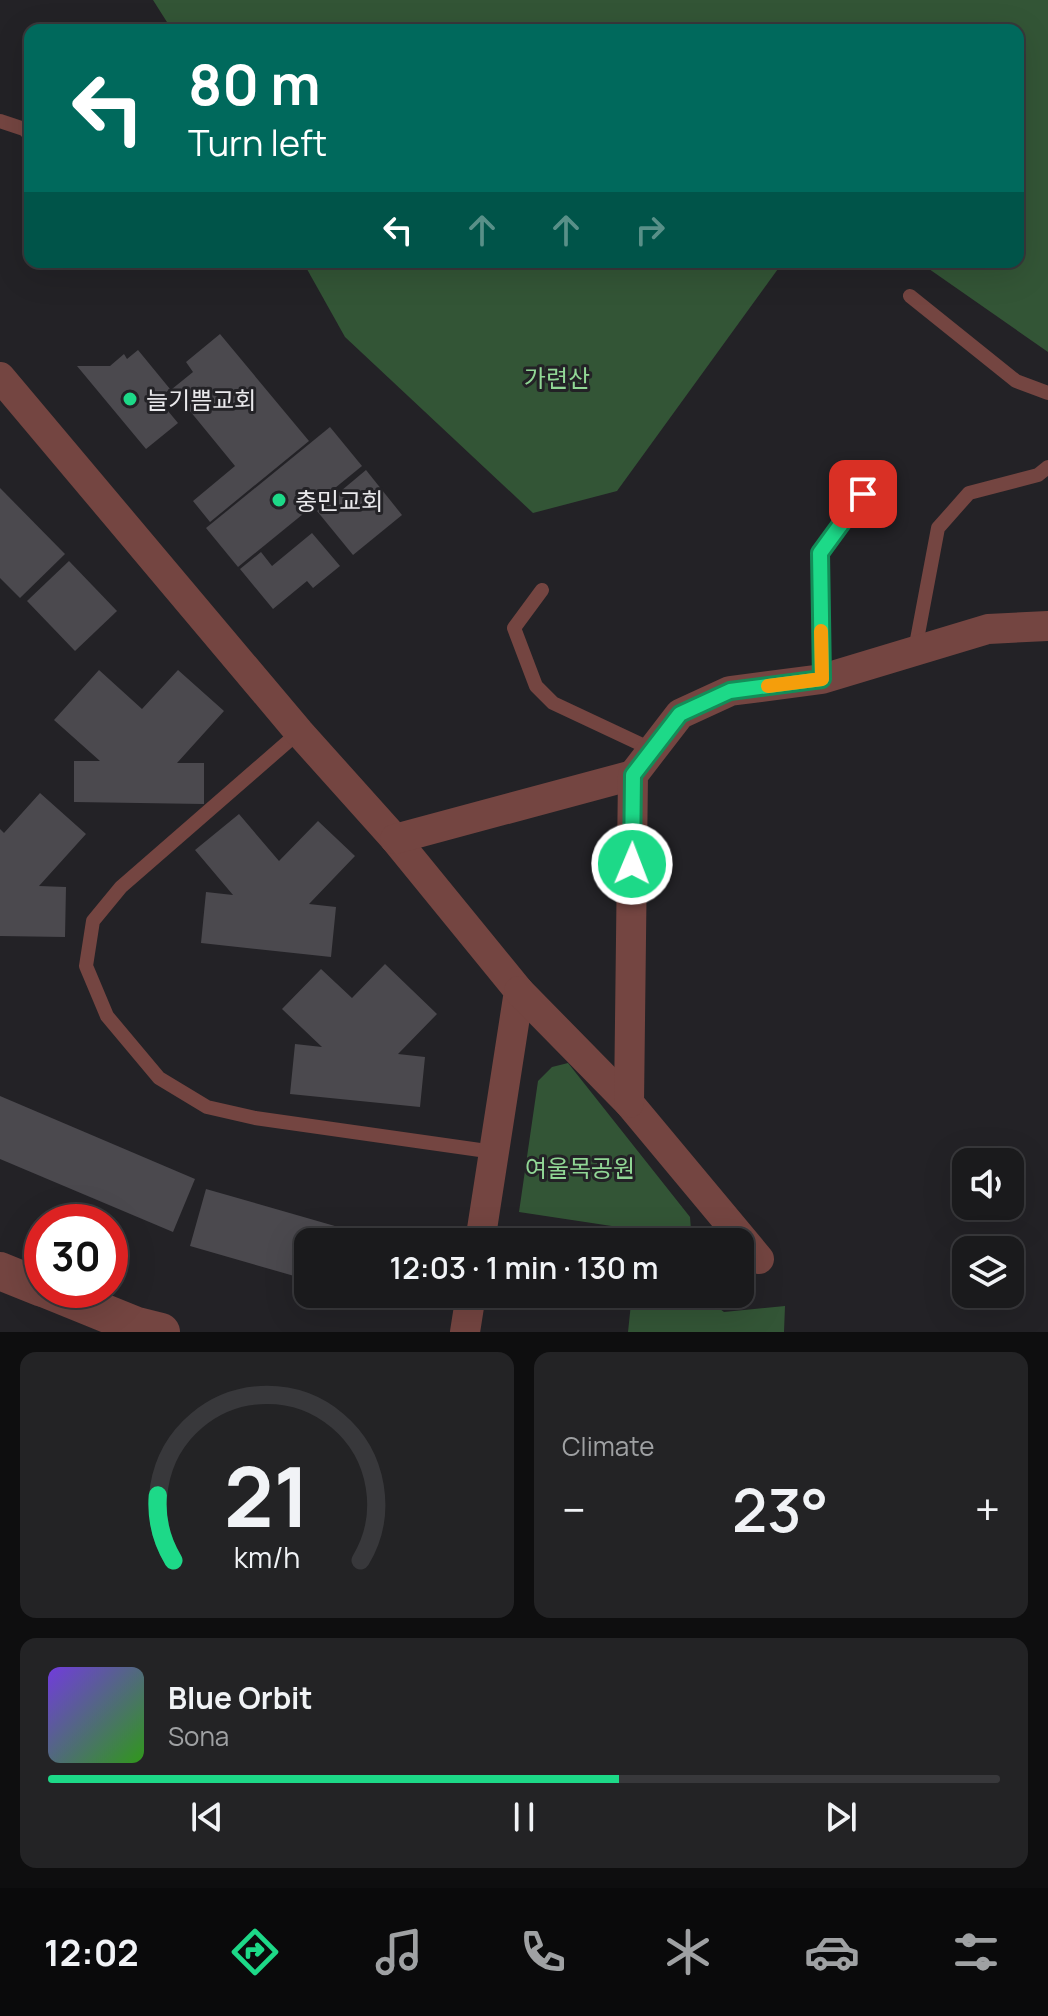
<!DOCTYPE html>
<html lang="en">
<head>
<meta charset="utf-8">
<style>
  :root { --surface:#1a1a1c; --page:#232325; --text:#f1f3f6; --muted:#9fa1a3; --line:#38383b; --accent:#1dd988 }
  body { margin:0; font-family:Manrope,"Noto Sans KR",sans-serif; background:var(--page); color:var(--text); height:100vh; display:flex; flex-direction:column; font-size:30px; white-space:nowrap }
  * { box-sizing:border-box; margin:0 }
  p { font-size:26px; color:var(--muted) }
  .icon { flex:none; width:44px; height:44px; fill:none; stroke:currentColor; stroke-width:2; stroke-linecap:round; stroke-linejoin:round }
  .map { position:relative; height:1332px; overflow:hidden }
  .side { display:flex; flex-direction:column; gap:20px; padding:20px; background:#0e0e0f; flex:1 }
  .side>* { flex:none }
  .hud { position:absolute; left:24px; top:24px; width:1000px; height:244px; border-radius:16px; box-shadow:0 8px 32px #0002,0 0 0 2px var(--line); background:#00695c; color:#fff; overflow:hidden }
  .controls { position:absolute; left:952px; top:1148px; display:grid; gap:16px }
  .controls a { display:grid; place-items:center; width:72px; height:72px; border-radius:16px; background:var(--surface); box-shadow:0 8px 32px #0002,0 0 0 2px var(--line); font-size:40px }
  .speed { position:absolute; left:24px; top:1204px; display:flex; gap:16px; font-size:40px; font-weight:700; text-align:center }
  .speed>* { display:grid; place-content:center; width:104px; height:104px; border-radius:50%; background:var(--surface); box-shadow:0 8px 32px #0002,0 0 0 2px var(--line); line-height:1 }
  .speed .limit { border:12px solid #d22; background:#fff; color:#111 }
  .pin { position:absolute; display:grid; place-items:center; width:68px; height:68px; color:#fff; margin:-34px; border-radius:16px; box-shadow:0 4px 12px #0006 }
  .me { position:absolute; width:88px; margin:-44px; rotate:1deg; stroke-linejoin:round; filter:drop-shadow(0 0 6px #0008) }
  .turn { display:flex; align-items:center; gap:28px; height:168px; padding:0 32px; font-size:36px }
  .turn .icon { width:104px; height:104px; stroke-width:2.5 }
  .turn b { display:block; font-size:56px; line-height:68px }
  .lanes { display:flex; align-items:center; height:76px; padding:0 32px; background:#0003; justify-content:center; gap:40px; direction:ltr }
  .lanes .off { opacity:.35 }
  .big { font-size:60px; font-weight:600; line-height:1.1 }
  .side .tile { flex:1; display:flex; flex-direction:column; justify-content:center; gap:12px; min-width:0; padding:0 28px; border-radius:16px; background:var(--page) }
  .side .dial { align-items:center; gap:0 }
  .dial svg { height:208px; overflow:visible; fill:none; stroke:var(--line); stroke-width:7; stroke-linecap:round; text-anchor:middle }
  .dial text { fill:var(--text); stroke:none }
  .song { display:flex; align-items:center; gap:24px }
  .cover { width:96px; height:96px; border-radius:12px; background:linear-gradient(135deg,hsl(260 70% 55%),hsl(110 70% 35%)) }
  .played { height:8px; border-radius:4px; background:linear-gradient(90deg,var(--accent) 60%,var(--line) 60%) }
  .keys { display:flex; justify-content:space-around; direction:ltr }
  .heat { display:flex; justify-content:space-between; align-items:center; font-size:44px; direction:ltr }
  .side .tiles { flex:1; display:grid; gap:20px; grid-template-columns:1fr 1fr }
  .tile:last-child { grid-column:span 2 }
  .trip { position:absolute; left:294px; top:1228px; width:460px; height:80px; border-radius:16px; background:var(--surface); box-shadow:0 8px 32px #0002,0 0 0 2px var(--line); font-weight:600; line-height:80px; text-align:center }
  .tab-bar { display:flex; height:128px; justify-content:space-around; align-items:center; background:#0a0a0b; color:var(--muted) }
  .tab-bar .icon { width:56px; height:56px }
  .tab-bar .on { color:var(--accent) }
  .tab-bar b { font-size:36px; color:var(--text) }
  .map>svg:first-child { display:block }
  .green { fill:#335536 }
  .building { fill:#4b494e }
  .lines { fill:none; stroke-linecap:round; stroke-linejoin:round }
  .service { stroke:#744541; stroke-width:14 }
  .minor { stroke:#744541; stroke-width:30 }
  .tertiary { stroke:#744541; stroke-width:38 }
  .route-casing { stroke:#138d58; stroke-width:20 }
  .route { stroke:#1dd988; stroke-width:14 }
  .slow { stroke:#f59e0b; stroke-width:14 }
  .poi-dot { fill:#1dd988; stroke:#232226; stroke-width:3 }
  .labels { text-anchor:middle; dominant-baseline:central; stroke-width:6; stroke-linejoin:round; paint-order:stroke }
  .park-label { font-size:24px; fill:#91d795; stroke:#232226 }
  .poi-label { font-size:24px; fill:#eae9ec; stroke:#232226; text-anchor:start }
</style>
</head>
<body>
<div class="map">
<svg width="1048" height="1332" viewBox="0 0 1048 1332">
  <rect width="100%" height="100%" fill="#232226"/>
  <!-- green -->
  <g class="green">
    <path d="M153 0H1048V352L919 262H1018V30H172Z"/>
    <path d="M303 262H783L617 491 533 513 345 337Z"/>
    <path d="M568 1063 690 1217 692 1242H637L638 1230 519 1212 538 1081 552 1067Z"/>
    <path d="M632 1294H700L724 1312 785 1306 784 1332H628Z"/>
  </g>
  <!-- building -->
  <g class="building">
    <path d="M220 334 309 441 210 522 193 501 235 466 172 389 193 372 186 362Z"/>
    <path d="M138 350 170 389 158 399 178 423 146 449 77 366H110L124 354 127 359Z"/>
    <path d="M330 427 362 466 238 567 206 528Z"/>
    <path d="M366 470 402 515 353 555 317 511Z"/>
    <path d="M0 488 65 554 20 598 0 578Z"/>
    <path d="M312 533 340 566 313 588 307 581 273 609 240 569 261 552 272 566Z"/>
    <path d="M69 561 117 611 75 651 27 601Z"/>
    <path d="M99 670 142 709 178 670 224 711 177 763H204V804L74 802V761H100L54 720Z"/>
    <path d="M40 793 86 834 39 886 66 887 65 937 0 936V829L4 833Z"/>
    <path d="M239 814 279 861 318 821 355 856 309 904 336 907 331 957 201 943 206 892 233 895 195 850Z"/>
    <path d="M385 964 437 1014 398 1054 425 1057 420 1107 290 1094 295 1044 322 1047 282 1009 321 969 352 998Z"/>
    <path d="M0 1096 195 1179 173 1232 0 1159Z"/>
    <path d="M206 1189 387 1241V1242H308V1280L190 1246Z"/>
    <path d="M360 1294H412L408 1309Z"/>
  </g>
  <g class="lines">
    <!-- service -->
    <g class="service">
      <path d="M0 121 24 129 30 135"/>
      <path d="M910 296 1016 381 1048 393"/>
      <path d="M542 590 514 628 536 686 553 703 651 749"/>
      <path d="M915 650 938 528 969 493 1038 475 1048 467"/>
      <path d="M822 679 820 553 863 494"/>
      <path d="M299 732 121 887 93 921 86 966 107 1016 159 1078 207 1107 255 1118 494 1152"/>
    </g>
    <!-- minor -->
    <g class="minor">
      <path d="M0 377 299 732 395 839 519 991 480 1242"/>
      <path d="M395 839 633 775"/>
      <path d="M519 991 629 1103 759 1259"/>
      <path d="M629 1103 633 775 680 714 730 691 822 679 988 629 1048 626"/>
      <path d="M465 1332 471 1294"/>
    </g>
    <!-- tertiary -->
    <g class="tertiary">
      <path d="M0 1271 42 1288"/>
      <path d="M48 1290 137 1326 161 1332"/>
    </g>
  </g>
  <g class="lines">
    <defs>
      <path id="route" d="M632 864 633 775 680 714 730 691 822 679 820 553 863 494"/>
    </defs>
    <!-- route casing -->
    <use href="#route" class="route-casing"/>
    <!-- route -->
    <use href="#route" class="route"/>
    <!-- slow -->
    <path class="slow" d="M768 686 822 679 821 631"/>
  </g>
  <!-- markers -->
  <g class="poi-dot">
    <circle cx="130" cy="399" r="8"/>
    <circle cx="279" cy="500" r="8"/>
  </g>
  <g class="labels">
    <!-- park labels -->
    <g class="park-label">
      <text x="557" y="377">가련산</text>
      <text x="580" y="1167">여울목공원</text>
    </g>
    <!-- poi labels -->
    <g class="poi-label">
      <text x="146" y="399">늘기쁨교회</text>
      <text x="295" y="500">충민교회</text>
    </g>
  </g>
</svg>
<div class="controls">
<a><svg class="icon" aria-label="sound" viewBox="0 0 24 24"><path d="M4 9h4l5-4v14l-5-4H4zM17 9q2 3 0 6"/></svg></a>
<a><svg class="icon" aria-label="layers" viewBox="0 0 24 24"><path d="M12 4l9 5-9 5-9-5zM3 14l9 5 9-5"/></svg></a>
</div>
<div class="speed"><div class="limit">30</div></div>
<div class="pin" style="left:863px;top:494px;background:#d93025"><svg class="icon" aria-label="arrive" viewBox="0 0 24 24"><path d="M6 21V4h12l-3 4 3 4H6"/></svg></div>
<svg class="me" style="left:632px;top:864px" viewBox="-20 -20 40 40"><circle r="17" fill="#1dd988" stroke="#fff" stroke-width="3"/><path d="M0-11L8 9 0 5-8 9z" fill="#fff"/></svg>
<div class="trip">12:03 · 1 min · 130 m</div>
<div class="hud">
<div class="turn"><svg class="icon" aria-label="left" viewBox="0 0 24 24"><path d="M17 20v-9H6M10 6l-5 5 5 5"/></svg><div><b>80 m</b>Turn left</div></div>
<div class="lanes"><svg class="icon" aria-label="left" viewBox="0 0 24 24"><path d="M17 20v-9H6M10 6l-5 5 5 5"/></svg><svg class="icon off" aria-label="ahead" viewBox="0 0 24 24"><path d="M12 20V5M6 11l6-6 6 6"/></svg><svg class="icon off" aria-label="ahead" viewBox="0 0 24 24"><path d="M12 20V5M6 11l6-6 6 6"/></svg><svg class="icon off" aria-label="right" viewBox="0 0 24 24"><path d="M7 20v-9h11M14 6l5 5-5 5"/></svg></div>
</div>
</div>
<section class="side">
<div class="tiles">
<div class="tile dial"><svg viewBox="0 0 100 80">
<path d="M14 69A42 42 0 1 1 86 69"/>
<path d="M14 69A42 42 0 0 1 8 44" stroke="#1dd988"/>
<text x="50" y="56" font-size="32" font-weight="700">21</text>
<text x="50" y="72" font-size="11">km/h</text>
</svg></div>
<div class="tile"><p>Climate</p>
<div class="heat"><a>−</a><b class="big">23°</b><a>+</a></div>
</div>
<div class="tile">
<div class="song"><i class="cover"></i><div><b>Blue Orbit</b><p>Sona</p></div></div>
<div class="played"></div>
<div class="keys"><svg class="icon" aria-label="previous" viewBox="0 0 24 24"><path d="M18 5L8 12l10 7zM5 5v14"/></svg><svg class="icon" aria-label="pause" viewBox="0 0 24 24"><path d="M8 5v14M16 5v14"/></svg><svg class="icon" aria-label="next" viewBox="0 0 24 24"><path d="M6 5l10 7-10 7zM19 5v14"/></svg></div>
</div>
</div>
</section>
<nav class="tab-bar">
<b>12:02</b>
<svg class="icon on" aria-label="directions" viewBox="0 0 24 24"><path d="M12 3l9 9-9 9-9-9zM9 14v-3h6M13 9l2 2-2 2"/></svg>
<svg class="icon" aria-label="music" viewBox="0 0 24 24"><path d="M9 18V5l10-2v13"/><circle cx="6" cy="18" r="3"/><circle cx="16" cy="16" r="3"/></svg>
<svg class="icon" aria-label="phone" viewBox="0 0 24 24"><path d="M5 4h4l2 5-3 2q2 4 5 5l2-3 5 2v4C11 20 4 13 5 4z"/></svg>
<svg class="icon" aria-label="climate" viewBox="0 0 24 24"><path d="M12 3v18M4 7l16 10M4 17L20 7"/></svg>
<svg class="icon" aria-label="car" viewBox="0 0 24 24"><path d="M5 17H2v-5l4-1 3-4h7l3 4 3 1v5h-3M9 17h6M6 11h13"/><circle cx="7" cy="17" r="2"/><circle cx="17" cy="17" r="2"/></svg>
<svg class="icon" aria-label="filters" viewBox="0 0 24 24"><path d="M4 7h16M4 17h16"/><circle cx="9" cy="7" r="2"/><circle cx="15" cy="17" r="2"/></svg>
</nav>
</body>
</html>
